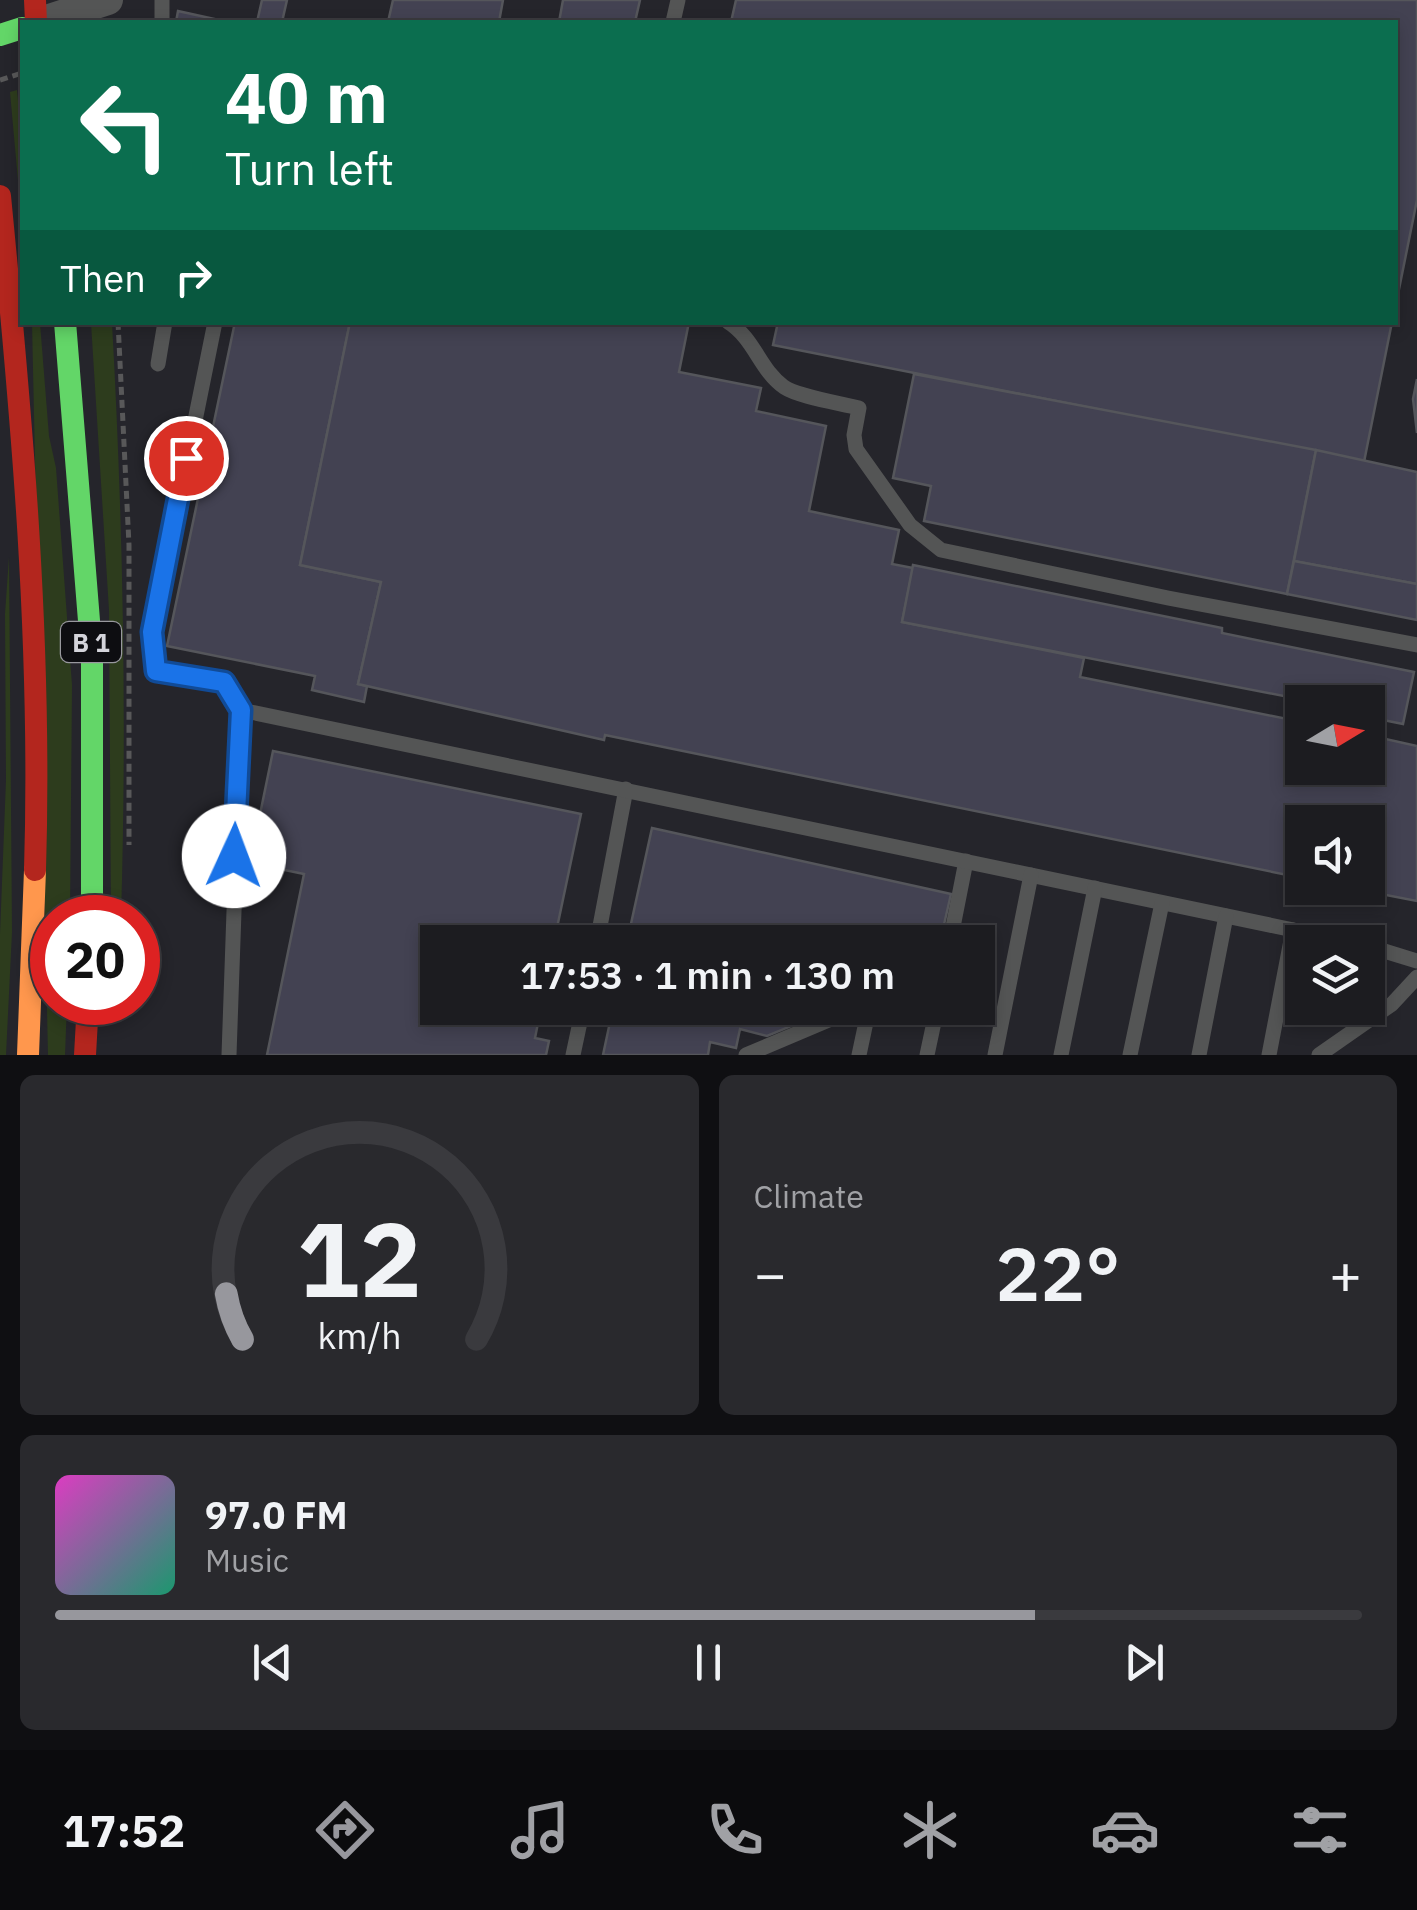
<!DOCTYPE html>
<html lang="en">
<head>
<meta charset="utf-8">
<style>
  :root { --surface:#1c1c20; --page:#29292d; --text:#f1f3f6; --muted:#a0a1a5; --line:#3a3a3e; --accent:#97979d }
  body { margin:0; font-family:"IBM Plex Sans",sans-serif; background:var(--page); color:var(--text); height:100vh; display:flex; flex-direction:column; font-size:38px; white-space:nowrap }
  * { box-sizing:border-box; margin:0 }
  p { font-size:32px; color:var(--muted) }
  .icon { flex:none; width:55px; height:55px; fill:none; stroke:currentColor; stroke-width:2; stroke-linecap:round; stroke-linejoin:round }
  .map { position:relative; height:1055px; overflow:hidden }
  .sheet { display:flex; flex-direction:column; gap:20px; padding:20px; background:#0f0f12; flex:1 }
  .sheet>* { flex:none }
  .guide { position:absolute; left:20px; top:20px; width:1378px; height:305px; border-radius:0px; box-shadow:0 5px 15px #0003,0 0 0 2px var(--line); background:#0b6e4f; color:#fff; overflow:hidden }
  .needle { width:65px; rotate:80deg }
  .controls { position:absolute; left:1285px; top:685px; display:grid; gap:20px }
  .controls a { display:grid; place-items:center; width:100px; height:100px; border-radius:0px; background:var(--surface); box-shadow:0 5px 15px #0003,0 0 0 2px var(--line); font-size:50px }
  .speed { position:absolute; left:30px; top:895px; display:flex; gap:20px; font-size:50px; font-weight:700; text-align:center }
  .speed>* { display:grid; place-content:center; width:130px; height:130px; border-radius:50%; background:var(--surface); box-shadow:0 5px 15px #0003,0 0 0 2px var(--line); line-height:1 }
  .speed .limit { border:15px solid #d22; background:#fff; color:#111 }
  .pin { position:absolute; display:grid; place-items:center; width:85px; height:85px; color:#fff; margin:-42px; border:5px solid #fff; border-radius:50%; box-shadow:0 2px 10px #0007 }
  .me { position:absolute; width:110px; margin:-55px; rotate:2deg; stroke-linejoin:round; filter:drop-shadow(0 0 8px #0008) }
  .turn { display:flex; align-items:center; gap:35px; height:210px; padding:0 40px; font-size:45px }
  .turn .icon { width:130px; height:130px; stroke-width:2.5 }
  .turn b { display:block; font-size:70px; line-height:85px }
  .then { display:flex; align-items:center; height:95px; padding:0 40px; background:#0003; gap:20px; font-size:38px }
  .big { font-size:75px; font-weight:600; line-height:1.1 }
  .sheet .widget { flex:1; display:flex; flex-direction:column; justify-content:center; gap:15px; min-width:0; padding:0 35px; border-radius:15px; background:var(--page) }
  .sheet .dial { align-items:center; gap:0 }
  .dial svg { height:260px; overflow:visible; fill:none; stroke:var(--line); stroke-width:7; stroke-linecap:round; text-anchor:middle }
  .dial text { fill:var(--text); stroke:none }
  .song { display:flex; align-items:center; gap:30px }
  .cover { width:120px; height:120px; border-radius:15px; background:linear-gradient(135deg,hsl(310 70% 55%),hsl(160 70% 35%)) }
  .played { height:10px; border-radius:5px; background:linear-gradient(90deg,var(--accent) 75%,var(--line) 75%) }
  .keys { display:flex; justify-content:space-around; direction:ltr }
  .heat { display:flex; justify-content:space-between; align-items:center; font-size:55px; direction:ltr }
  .sheet .tiles { flex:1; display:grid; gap:20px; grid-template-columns:1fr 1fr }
  .widget:last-child { grid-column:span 2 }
  .trip { position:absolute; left:420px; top:925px; width:575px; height:100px; border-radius:0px; background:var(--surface); box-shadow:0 5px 15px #0003,0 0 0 2px var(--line); font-weight:600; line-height:100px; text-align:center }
  .tab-bar { display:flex; height:160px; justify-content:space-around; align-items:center; background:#0b0b0d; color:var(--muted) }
  .tab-bar .icon { width:70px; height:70px }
  .tab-bar .current { color:var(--accent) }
  .tab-bar b { font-size:45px; color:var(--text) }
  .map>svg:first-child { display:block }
  .green { fill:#2d3c1d }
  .building { fill:#434252; stroke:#55565b; stroke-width:2.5 }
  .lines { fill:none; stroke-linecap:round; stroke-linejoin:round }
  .path { stroke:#585859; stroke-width:5; stroke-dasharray:8 5; stroke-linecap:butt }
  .lane { stroke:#545555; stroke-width:15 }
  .street { stroke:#545555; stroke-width:30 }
  .fast { stroke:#63d668; stroke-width:22 }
  .slow { stroke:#ff974d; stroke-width:22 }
  .jam { stroke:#b3261e; stroke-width:22 }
  .route-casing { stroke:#114b97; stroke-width:25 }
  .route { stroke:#1a73e8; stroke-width:18 }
  .labels { text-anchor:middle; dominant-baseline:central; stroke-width:10; stroke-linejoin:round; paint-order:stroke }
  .shield { fill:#0d0d11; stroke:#98989e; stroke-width:2.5 }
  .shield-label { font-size:25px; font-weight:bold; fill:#d4d4db }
</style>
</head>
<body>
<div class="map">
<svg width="1417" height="1055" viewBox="0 0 1417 1055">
  <rect width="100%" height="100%" fill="#25252b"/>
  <!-- green -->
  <g class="green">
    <path d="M17 90 22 144V225L10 92Z"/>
    <path d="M32 323H40L49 436 56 468 72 685 70 917 52 918V1002L67 1003 65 1055H48Z"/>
    <path d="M91 323H112C123 521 127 719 121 917H111L109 610Z"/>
    <path d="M9 557 12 932 6 1055H0V934L6 780 5 614Z"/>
  </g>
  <!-- building -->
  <g class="building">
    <path d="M262 0H287L282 22H257Z"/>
    <path d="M393 0H503L499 22H388Z"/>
    <path d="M563 0H640L635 22H559Z"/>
    <path d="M736 0H1417V200L1395 309V22H731Z"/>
    <path d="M178 11 228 22H176Z"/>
    <path d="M235 322H350L300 565 381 582 358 684 367 686 364 702 312 690 315 676 167 646Z"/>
    <path d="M350 322H689L679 372 761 388 756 411 826 426 809 511 899 530 892 564 913 568 902 622 1084 658 1080 677 1302 722V768H1368V735L1417 746V901L1350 888H1368V822H1302V878L605 735 604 740 358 684 381 582 300 565Z"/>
    <path d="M778 322H1392L1364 462 773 345Z"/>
    <path d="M914 374 1316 450 1287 594 924 521 931 486 893 478Z"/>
    <path d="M1417 379V433L1413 399Z"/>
    <path d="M1316 450 1417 472V584L1294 561Z"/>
    <path d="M1294 561 1417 584V620L1287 594Z"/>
    <path d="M913 565 1222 628V633L1414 672 1403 724 1368 717V702L1302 704 1289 701V697L902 622Z"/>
    <path d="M273 751 581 814 554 942H438V1008H541L535 1038 549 1041 546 1055H267L304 874 250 863Z"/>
    <path d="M652 828 951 894 940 942H627Z"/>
    <path d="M613 1008H835L767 1036 740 1029 736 1048 710 1042 708 1055H603Z"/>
  </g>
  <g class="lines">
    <!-- path -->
    <g class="path">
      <path d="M0 80 22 73"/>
      <path d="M118 322 129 545V845"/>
    </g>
    <!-- lane -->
    <g class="lane">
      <path d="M162 22V0"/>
      <path d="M673 22 678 0"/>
      <path d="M215 322 152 633 156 671 223 682 241 710"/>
      <path d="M728 322C755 339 759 369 784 387 799 397 840 403 859 408L854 435 856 449 910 525 941 550 1168 598 1417 645"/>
      <path d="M158 364 165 322"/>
      <path d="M597 942 626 789"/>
      <path d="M950 942 966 861"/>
      <path d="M1368 946 1417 961"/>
      <path d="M229 1055 241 710 1351 942"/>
      <path d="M573 1055 583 1008"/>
      <path d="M746 1055 857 1008"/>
      <path d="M859 1055 869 1008"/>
      <path d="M927 1055 937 1008"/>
      <path d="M995 1055 1031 875"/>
      <path d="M1061 1055 1095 888"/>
      <path d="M1130 1055 1162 903"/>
      <path d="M1199 1055 1226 916"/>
      <path d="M1269 1055 1293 930"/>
      <path d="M1319 1055 1392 1004 1417 977"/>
    </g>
    <!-- street -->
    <path class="street" d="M40 22 108 0"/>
    <!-- fast -->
    <g class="fast">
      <path d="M0 35 22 28"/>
      <path d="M65 322 92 658V918"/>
    </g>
    <!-- slow -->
    <path class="slow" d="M28 1055 35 870"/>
    <!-- jam -->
    <g class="jam">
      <path d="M35 0 36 22"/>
      <path d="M0 196C22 421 42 644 35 870"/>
      <path d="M85 1055 88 1002"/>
    </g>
  </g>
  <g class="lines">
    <defs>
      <path id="route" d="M186 458 152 632 156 671 224 682 241 710 234 856"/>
    </defs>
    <!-- route casing -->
    <use href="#route" class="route-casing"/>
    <!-- route -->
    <use href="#route" class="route"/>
  </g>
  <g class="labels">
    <!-- shield labels -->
    <rect class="shield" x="61" y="622" width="60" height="40" rx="8"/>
    <g class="shield-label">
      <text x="91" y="642">B 1</text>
    </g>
  </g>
</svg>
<div class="controls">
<a><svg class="needle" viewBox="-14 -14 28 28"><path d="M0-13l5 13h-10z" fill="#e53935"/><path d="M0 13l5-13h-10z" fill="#a0a1a5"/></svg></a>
<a><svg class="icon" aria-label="sound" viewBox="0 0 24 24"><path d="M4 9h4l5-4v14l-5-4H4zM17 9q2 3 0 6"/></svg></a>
<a><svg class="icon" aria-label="layers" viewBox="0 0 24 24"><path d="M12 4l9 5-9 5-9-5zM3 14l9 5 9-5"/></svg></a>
</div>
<div class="speed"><div class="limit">20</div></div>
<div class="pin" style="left:186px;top:458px;background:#d93025"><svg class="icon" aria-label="arrive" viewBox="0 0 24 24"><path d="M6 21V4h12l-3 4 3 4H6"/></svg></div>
<svg class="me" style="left:234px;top:856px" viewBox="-20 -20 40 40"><circle r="19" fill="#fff"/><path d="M0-13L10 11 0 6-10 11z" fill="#1a73e8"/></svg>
<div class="trip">17:53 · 1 min · 130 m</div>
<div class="guide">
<div class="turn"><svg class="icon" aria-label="left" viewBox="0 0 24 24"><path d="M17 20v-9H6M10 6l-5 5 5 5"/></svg><div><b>40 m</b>Turn left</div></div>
<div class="then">Then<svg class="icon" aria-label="right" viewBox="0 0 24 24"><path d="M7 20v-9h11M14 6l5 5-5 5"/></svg></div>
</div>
</div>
<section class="sheet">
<div class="tiles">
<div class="widget dial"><svg viewBox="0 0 100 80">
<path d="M14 69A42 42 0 1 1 86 69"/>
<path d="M14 69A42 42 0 0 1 9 55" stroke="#97979d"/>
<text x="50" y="56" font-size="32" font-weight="700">12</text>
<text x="50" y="72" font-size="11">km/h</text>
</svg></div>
<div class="widget"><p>Climate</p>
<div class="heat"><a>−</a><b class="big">22°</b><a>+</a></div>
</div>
<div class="widget">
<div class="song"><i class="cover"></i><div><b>97.0 FM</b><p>Music</p></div></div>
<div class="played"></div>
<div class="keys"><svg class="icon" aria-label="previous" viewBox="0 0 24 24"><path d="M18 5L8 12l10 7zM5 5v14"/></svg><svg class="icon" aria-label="pause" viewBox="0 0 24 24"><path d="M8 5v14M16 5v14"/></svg><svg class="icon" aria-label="next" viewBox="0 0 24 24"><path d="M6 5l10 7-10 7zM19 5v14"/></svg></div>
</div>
</div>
</section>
<nav class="tab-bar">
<b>17:52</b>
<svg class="icon current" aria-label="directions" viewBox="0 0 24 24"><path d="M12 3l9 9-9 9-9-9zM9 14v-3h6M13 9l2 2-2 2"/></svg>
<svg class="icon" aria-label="music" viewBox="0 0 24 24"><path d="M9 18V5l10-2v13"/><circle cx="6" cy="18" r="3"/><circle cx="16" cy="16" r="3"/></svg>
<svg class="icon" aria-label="phone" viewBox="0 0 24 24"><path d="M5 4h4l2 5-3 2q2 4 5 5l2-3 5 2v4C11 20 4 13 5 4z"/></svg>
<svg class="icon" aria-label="climate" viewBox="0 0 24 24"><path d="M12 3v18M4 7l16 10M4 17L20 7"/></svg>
<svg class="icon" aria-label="car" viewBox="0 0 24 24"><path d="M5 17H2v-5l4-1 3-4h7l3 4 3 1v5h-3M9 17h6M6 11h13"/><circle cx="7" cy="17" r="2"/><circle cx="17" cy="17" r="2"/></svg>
<svg class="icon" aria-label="filters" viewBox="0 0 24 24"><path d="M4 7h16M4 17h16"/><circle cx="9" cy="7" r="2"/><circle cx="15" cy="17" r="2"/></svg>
</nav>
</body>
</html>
